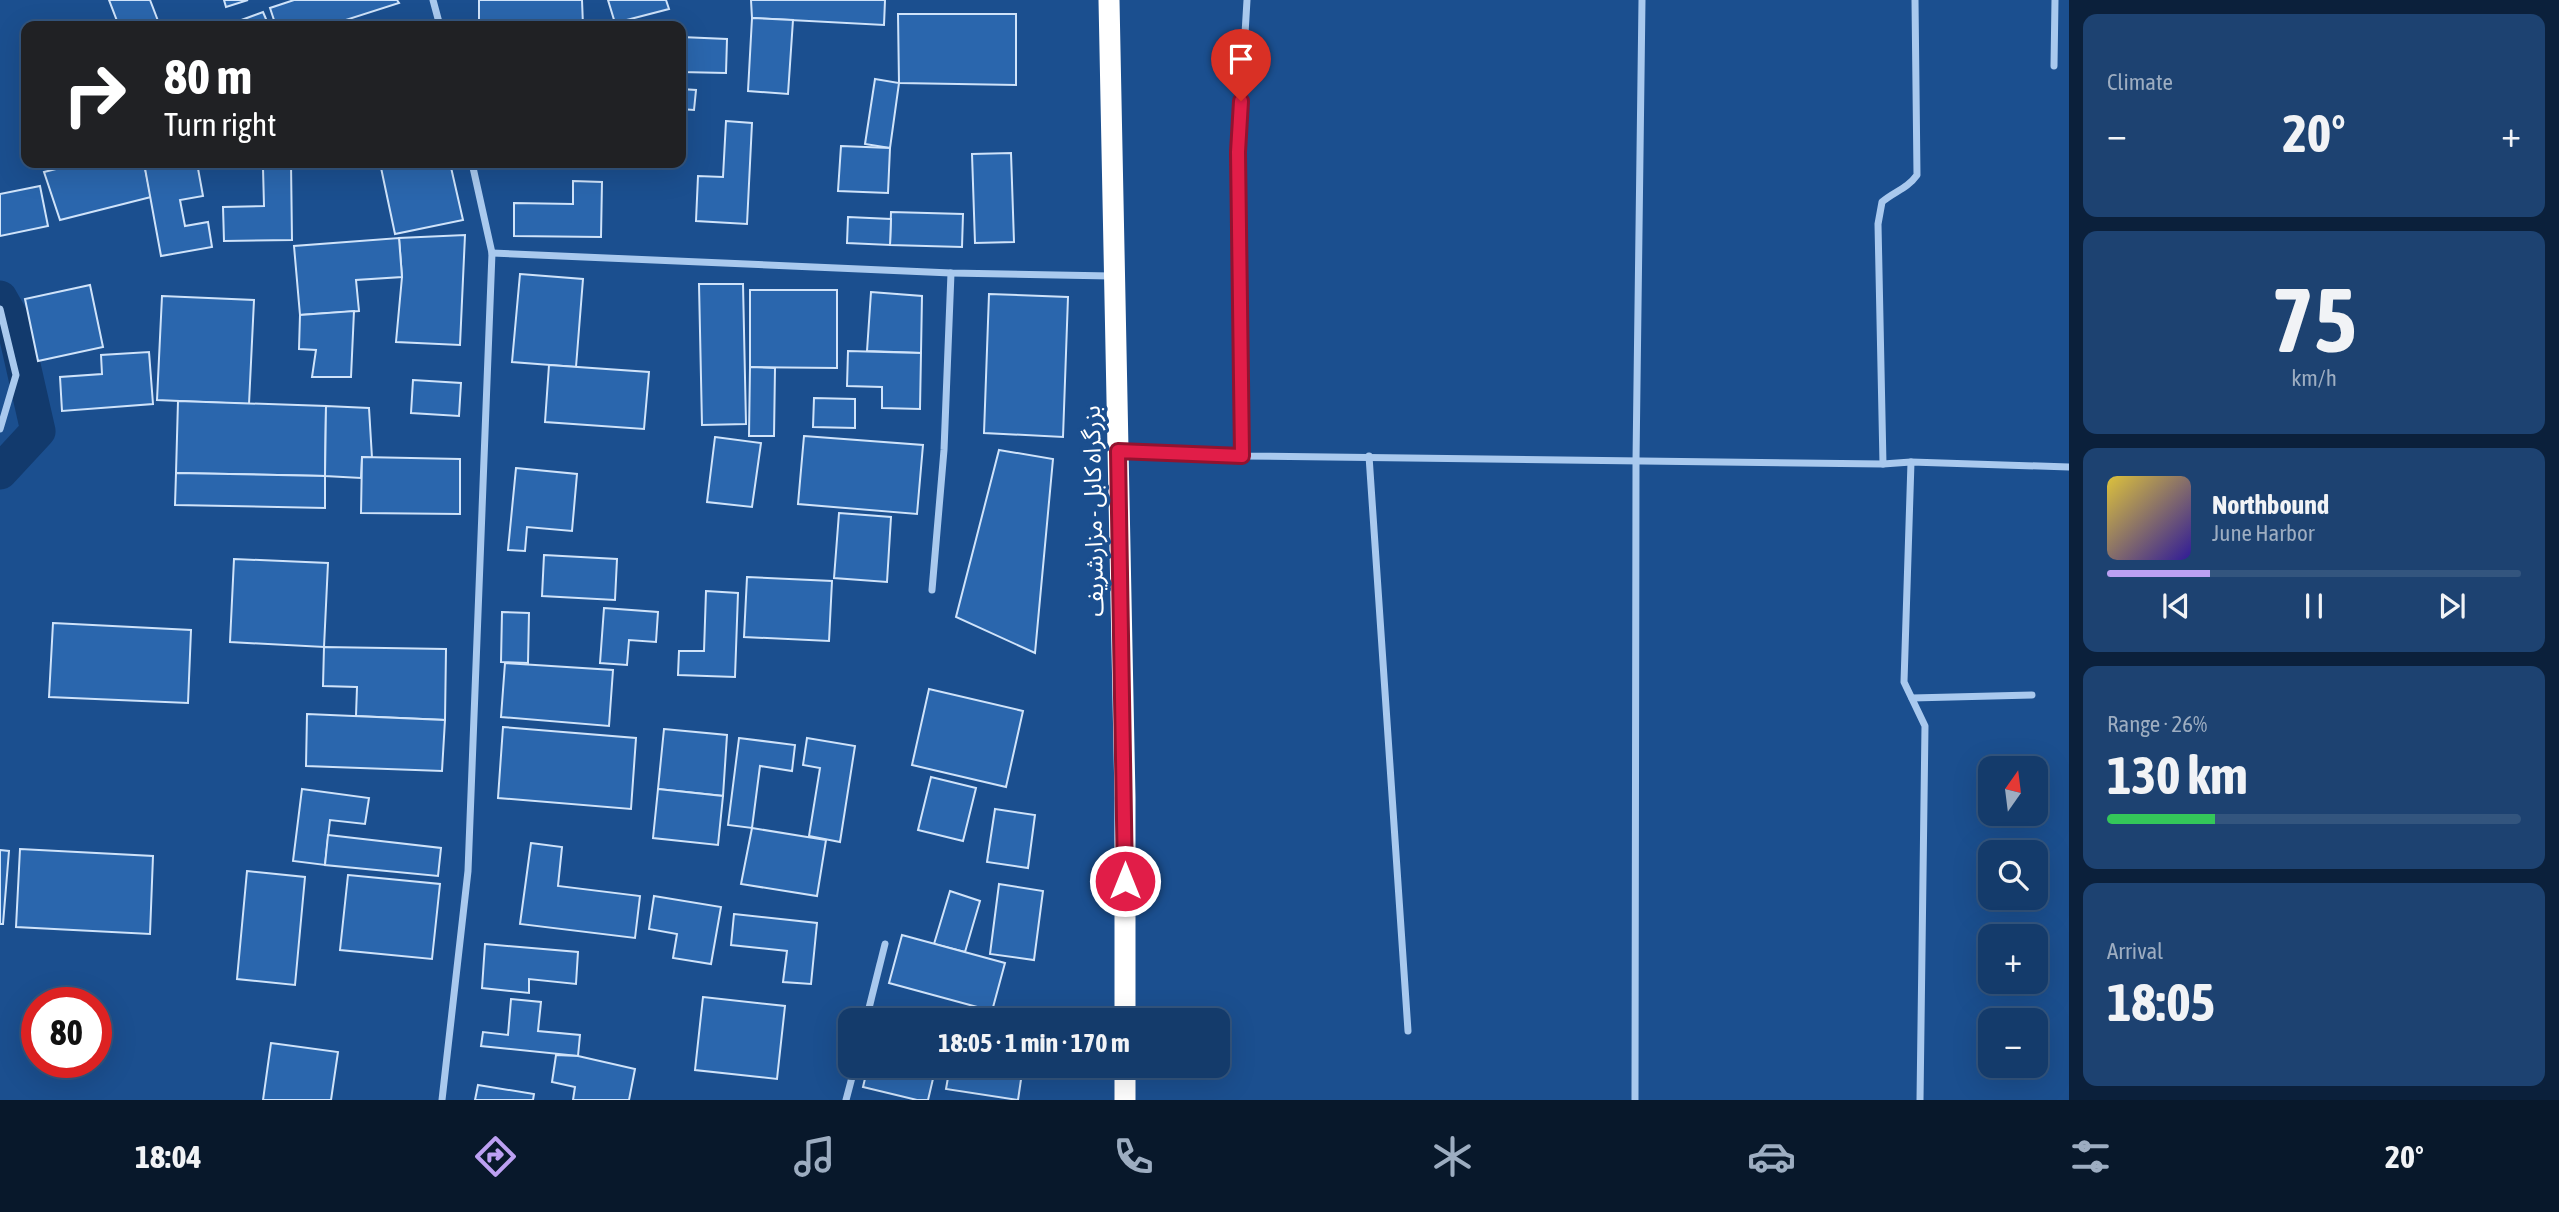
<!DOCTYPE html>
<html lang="en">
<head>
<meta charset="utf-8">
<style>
  :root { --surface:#143b6b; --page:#1d4271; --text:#f1f3f6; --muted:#9dadc1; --line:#33557e; --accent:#bca0f2 }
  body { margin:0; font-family:"Asap Condensed","Noto Sans Arabic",sans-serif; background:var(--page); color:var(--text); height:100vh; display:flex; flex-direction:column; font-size:26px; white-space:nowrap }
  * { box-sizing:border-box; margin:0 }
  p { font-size:23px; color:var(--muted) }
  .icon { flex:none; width:38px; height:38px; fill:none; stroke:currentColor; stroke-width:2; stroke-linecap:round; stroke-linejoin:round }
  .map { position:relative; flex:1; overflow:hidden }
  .panel { display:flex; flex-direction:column; gap:14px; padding:14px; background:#0b203b; width:490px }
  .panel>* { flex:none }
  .top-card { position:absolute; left:21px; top:21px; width:665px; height:147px; border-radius:14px; box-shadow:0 7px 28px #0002,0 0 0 2px var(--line); background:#202124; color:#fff; overflow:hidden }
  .needle { width:46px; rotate:14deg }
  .fabs { position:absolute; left:1978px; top:756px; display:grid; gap:14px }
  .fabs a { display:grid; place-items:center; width:70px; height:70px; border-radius:14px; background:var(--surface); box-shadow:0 7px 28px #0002,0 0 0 2px var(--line); font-size:35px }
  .speed { position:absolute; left:21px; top:987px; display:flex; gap:14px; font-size:35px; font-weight:700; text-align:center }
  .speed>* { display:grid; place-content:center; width:91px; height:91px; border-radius:50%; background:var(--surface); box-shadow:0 7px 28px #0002,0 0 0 2px var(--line); line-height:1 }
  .speed .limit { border:10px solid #d22; background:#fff; color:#111 }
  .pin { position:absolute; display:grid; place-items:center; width:60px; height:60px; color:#fff; margin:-72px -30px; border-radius:50% 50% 50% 0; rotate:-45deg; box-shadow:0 0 7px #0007 }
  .pin .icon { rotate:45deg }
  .me { position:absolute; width:77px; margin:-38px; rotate:0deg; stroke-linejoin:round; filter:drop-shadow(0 0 5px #0008) }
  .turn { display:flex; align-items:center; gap:24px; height:147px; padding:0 28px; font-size:32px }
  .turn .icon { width:91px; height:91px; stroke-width:2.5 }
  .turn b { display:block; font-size:49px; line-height:60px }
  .big { font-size:52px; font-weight:700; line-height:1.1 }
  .panel .tile { flex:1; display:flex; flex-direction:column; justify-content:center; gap:10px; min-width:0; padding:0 24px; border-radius:14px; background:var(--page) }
  .panel .dial { align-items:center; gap:0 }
  .dial b { font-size:91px; line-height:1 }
  .song { display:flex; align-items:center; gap:21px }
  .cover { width:84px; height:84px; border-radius:10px; background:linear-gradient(135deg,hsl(50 70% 55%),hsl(250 70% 35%)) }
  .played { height:7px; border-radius:4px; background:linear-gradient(90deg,var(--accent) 25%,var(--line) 25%) }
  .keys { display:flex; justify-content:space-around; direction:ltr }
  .heat { display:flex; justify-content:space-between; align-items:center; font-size:38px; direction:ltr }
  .charge { height:10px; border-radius:5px; background:linear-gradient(90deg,#34c759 26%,var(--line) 0) }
  .trip { position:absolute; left:838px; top:1008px; width:392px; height:70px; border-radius:14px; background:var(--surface); box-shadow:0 7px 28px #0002,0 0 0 2px var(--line); font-weight:700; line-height:70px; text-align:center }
  .menu { display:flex; height:112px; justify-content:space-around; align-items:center; background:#08182b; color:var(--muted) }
  .menu .icon { width:49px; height:49px }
  .menu .on { color:var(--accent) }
  .menu b { font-size:32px; color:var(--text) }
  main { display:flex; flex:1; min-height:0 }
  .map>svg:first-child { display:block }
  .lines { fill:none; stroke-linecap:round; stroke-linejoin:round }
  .canal { stroke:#123a6d; stroke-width:35 }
  .building { fill:#2a66ad; stroke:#cfe3fa; stroke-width:2 }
  .street { stroke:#a9c9ee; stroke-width:7 }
  .highway { stroke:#fff; stroke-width:21 }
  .route-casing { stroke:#92132f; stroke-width:18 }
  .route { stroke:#e11d48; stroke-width:12 }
  .labels { text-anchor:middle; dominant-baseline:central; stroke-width:7; stroke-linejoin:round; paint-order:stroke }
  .street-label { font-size:24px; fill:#fff; stroke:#1b4f8f }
</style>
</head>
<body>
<main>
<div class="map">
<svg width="2069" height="1100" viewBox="0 0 2069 1100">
  <rect width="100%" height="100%" fill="#1b4f8f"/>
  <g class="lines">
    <!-- canal -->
    <path class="canal" d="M0 298 13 321 38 431 0 472"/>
  </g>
  <!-- building -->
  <g class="building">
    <path d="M109 0H150L160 26H119Z"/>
    <path d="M224 0H248L226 7Z"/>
    <path d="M294 0H397L399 3 333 24 334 26H276L270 8Z"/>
    <path d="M479 0H582L583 26H479Z"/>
    <path d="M608 0H666L669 9 615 23Z"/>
    <path d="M751 0H885L884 25 752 18Z"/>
    <path d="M263 12 269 26H225Z"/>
    <path d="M898 14H1016V85L899 83Z"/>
    <path d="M752 18 793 20 788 94 748 91Z"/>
    <path d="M681 37 727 39 726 73 681 72Z"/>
    <path d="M875 79 899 83 890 148 865 144Z"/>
    <path d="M681 89 696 90 694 110 681 109Z"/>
    <path d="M726 121 752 123 747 224 696 221 698 176 723 177Z"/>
    <path d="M841 146 890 148 888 193 838 191Z"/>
    <path d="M1011 153 1014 242 975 243 972 154Z"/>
    <path d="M80 163H144L151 197 60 220 44 172Z"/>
    <path d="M144 163H197L203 196 180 200 185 226 208 222 212 247 161 256Z"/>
    <path d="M228 163H291L292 240 224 241 223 207 264 206 263 168 228 169Z"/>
    <path d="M380 163H450L463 220 395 234Z"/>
    <path d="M573 181 602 182 601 237 514 236V203L573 204Z"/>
    <path d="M40 186 48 226 0 236V194Z"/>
    <path d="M891 212 963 214 962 247 890 245Z"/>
    <path d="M848 217 891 219 890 245 847 243Z"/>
    <path d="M465 235 460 345 396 342 402 277 399 238Z"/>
    <path d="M399 238 402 277 356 280 359 311 300 315 294 246Z"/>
    <path d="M520 274 583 279 576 367 512 362Z"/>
    <path d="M699 284H743L746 424 702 425Z"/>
    <path d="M90 285 103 347 38 361 25 299Z"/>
    <path d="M750 290H837V368L750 367Z"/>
    <path d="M871 292 922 296 921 353 867 351Z"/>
    <path d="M989 294 1068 297 1063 437 984 433Z"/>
    <path d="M162 296 254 300 249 404 157 400Z"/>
    <path d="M354 311 351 377H312L316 350 299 349 300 315Z"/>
    <path d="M848 351 921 353 920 409 882 408V387L847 386Z"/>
    <path d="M149 352 153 404 62 411 60 377 102 374 101 355Z"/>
    <path d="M549 365 649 372 644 429 545 422Z"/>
    <path d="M750 367 775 368 774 436H749Z"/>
    <path d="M413 380 461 383 459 416 411 413Z"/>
    <path d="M814 398 855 399V428L813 427Z"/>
    <path d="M178 401 326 406 325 476 176 473Z"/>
    <path d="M326 406 369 408 372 458 362 457 361 478 325 476Z"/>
    <path d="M804 436 923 445 917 514 798 504Z"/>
    <path d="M715 437 761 443 752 507 707 502Z"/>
    <path d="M999 450 1053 459 1035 653 956 617Z"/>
    <path d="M362 457 460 459V514L361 513Z"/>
    <path d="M516 468 577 474 572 531 527 527 525 551 508 550Z"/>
    <path d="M176 473 325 476V508L175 505Z"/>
    <path d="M839 513 891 517 887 582 834 578Z"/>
    <path d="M544 555 617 559 615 600 542 596Z"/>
    <path d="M234 559 328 563 324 647 230 642Z"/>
    <path d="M747 577 832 581 829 641 744 637Z"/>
    <path d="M706 591 738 593 735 677 678 675 679 651H704Z"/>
    <path d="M604 608 658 612 656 642 629 640 627 665 600 663Z"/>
    <path d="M502 612 529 613 528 663 501 662Z"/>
    <path d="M53 623 191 630 188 703 49 697Z"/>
    <path d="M324 647 446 649 445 720 356 716 357 687 323 686Z"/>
    <path d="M505 663 613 670 609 726 501 717Z"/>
    <path d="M929 689 1023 711 1006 787 912 765Z"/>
    <path d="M307 714 445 720 442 771 306 766Z"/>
    <path d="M503 727 636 738 631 809 498 798Z"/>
    <path d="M664 729 727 735 723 796 658 789Z"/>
    <path d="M739 738 795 745 792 771 760 766 752 828 728 825Z"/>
    <path d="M807 738 855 746 840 842 809 836 820 768 803 765Z"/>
    <path d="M931 777 976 788 963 841 918 830Z"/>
    <path d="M302 789 369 798 365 824 330 820 325 865 293 861Z"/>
    <path d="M658 789 723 796 718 845 653 838Z"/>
    <path d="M995 809 1035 815 1028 868 987 862Z"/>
    <path d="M752 828 826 840 817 896 741 884Z"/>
    <path d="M328 835 441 848 438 876 325 865Z"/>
    <path d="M531 843 562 847 558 886 640 896 635 938 520 924Z"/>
    <path d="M20 849 153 856 150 934 16 927Z"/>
    <path d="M0 850 9 851 3 924H0Z"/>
    <path d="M247 871 305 877 295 985 237 979Z"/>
    <path d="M348 875 440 884 432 959 340 950Z"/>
    <path d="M999 884 1043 891 1034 960 990 954Z"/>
    <path d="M950 891 980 901 965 952 934 944Z"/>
    <path d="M654 896 721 907 711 964 673 958 677 934 649 929Z"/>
    <path d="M734 914 817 923 811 984 783 982 787 951 731 945Z"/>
    <path d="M902 935 1005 963 992 1011 889 983Z"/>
    <path d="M485 944 578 952 576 984 529 979V993L482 988Z"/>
    <path d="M703 997 785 1006 777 1079 695 1070Z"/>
    <path d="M511 999 541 1002 538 1031 580 1035 578 1056 481 1046 483 1032 508 1035Z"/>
    <path d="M883 1009 925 1020H880Z"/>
    <path d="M992 1011 1031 1015 1030 1020H990Z"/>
    <path d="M271 1043 338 1052 331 1100H263Z"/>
    <path d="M556 1055 578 1056 635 1069 629 1100H573L575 1087 552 1082Z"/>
    <path d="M868 1066H936L928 1100H917L863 1087Z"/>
    <path d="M950 1066H1023L1018 1100 946 1089Z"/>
    <path d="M478 1085 534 1094 533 1100H475Z"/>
  </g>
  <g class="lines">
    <!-- street -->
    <g class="street">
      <path d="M433 0 440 26"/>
      <path d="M2054 66 2055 0"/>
      <path d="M492 253 951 273 1111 276"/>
      <path d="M0 309 16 375 0 429"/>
      <path d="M1122 451 1242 456 1883 464 1911 462 2069 467"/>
      <path d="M1242 456 1238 152 1247 0"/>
      <path d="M1369 456 1408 1031"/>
      <path d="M1911 462 1904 682 1925 726 1920 1100"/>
      <path d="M1883 464 1878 224 1882 202C1895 191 1907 189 1917 175L1915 0"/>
      <path d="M932 590 944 450 951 273"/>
      <path d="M1912 698 2032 695"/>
      <path d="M866 1020 885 944"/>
      <path d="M442 1100 468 871 492 253 472 163"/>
      <path d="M846 1100 855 1066"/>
      <path d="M1635 1100 1636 461 1642 0"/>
    </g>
    <!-- highway -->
    <g class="highway">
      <path d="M1109 0 1125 798V1020"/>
      <path d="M1125 1066V1100"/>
    </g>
  </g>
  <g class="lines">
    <defs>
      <path id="route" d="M1125 881 1118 451 1242 456 1238 152 1241 101"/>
    </defs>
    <!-- route casing -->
    <use href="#route" class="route-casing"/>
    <!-- route -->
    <use href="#route" class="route"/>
  </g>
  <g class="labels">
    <!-- street labels -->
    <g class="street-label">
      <text transform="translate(1093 511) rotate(-91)">بزرگراه کابل - مزارشریف</text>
    </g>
  </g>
</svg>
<div class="fabs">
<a><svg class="needle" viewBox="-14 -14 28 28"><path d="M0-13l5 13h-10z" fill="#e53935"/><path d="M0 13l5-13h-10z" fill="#9dadc1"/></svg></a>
<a><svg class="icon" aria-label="search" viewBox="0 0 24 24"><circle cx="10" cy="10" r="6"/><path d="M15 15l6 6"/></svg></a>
<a>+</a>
<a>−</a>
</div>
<div class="speed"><div class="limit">80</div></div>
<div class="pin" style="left:1241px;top:101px;background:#d93025"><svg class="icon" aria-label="arrive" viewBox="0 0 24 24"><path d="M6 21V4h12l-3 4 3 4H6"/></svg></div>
<svg class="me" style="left:1125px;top:881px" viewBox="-20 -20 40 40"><circle r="17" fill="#e11d48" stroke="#fff" stroke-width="3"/><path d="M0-11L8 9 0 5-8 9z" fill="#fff"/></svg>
<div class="trip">18:05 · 1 min · 170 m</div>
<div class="top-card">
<div class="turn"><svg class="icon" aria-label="right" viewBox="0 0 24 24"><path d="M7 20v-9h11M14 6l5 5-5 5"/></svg><div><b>80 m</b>Turn right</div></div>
</div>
</div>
<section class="panel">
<div class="tile"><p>Climate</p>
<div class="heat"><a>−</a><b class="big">20°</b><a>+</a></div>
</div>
<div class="tile dial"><b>75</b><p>km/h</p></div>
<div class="tile">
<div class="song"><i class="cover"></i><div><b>Northbound</b><p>June Harbor</p></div></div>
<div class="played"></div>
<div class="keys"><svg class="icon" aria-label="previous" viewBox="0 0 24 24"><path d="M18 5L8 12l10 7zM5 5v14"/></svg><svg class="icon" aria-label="pause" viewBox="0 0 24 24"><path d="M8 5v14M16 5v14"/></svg><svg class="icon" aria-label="next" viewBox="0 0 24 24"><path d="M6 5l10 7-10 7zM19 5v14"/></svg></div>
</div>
<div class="tile"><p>Range · 26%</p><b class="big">130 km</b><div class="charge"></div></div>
<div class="tile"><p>Arrival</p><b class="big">18:05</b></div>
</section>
</main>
<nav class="menu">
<b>18:04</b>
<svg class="icon on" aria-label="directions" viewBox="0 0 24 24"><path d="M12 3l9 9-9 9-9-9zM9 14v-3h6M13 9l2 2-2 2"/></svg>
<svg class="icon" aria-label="music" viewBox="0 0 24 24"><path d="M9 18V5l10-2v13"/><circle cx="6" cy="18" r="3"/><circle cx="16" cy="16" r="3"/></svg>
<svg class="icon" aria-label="phone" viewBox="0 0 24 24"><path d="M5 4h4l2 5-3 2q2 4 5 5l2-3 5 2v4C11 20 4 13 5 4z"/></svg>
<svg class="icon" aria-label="climate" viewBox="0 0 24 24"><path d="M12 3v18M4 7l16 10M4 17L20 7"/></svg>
<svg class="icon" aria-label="car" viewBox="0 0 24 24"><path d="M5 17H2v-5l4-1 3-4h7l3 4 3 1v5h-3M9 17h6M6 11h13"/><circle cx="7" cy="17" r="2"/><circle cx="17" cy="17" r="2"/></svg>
<svg class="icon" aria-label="filters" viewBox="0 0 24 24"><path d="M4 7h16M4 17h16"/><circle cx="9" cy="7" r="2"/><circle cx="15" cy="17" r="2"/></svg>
<b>20°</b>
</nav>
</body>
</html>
